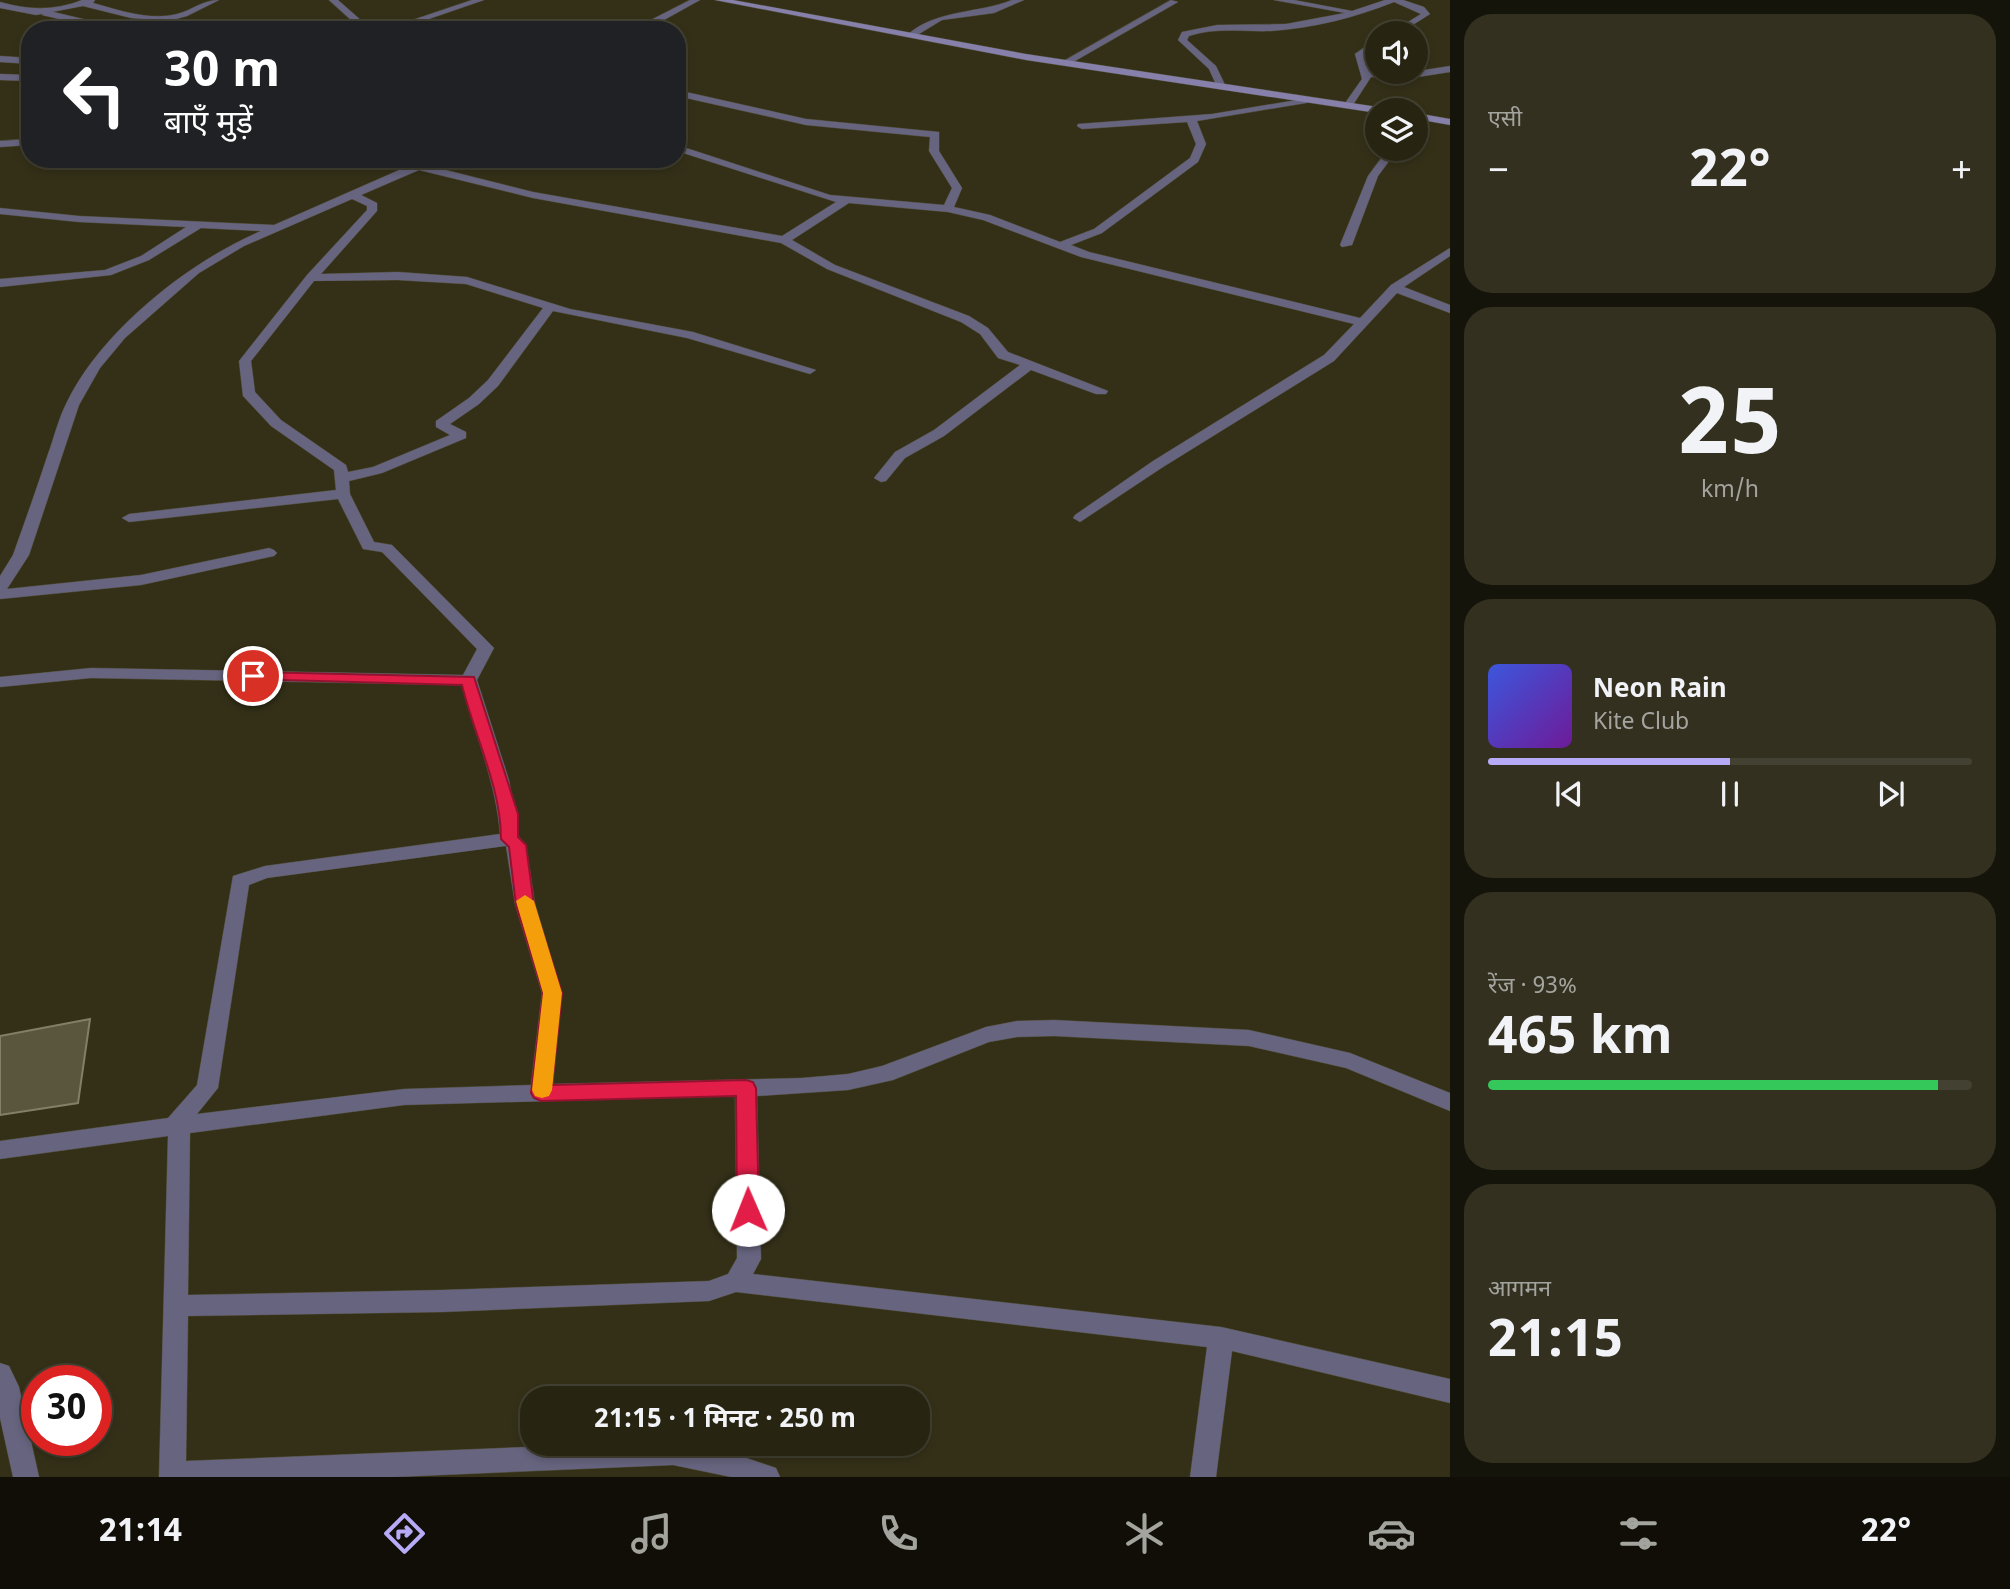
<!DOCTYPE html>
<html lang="hi">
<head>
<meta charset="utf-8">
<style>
  :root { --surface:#272412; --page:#333020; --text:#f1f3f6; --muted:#a4a49f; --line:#434132; --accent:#b7abf8 }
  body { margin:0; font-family:Georgia,"Noto Sans Devanagari",serif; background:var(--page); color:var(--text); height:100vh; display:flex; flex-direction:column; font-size:26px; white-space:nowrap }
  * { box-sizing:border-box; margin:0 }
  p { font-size:23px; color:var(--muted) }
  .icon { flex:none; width:38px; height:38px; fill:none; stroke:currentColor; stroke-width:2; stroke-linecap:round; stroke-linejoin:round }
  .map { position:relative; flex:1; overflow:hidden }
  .drawer { display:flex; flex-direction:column; gap:14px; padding:14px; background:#15140a; width:560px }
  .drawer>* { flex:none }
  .banner { position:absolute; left:21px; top:21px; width:665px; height:147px; border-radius:28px; box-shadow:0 4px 10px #0003,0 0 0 2px var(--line); background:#202124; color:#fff; overflow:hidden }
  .fabs { position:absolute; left:1365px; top:21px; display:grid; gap:14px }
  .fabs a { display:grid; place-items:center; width:63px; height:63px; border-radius:50%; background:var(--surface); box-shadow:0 4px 10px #0003,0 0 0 2px var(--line); font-size:35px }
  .speed { position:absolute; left:21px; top:1365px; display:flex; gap:14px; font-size:35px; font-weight:700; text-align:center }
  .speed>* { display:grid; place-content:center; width:91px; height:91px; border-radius:50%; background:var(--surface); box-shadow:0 4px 10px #0003,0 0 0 2px var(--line); line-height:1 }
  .speed .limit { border:10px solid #d22; background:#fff; color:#111 }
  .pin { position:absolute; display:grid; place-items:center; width:60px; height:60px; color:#fff; margin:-30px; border:4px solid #fff; border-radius:50%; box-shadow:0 2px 7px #0007 }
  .me { position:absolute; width:77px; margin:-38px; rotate:359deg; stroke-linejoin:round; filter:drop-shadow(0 0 5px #0008) }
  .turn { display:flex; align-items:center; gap:24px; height:147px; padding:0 28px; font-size:32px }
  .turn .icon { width:91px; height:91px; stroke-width:2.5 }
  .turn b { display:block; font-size:49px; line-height:60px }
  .big { font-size:52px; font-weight:700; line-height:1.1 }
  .drawer .card { flex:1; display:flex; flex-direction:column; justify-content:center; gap:10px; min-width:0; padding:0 24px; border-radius:28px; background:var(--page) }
  .drawer .dial { align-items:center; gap:0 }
  .dial b { font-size:91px; line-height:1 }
  .song { display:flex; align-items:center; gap:21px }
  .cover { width:84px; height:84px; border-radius:10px; background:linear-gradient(135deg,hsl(230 70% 55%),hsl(280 70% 35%)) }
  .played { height:7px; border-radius:4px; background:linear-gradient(90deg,var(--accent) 50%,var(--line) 50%) }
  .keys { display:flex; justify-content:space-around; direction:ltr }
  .heat { display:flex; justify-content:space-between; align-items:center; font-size:38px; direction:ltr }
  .charge { height:10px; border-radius:5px; background:linear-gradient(90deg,#34c759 93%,var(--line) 0) }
  .trip { position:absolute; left:520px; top:1386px; width:410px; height:70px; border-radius:28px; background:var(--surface); box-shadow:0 4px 10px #0003,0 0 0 2px var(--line); font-weight:700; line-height:70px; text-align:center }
  .tab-bar { display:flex; height:112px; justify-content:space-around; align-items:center; background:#100e07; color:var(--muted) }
  .tab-bar .icon { width:49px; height:49px }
  .tab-bar .on { color:var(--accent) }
  .tab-bar b { font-size:32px; color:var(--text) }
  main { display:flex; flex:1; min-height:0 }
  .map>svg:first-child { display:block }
  .building { fill:#5a553d; stroke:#837e64; stroke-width:2 }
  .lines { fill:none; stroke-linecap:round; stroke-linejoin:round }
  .lane-casing { stroke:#4e4b34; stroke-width:1 }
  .street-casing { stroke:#4e4b34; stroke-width:1 }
  .secondary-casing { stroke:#4e4b34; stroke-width:1 }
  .lane { fill:#67647f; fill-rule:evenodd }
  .street { fill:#67647f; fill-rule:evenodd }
  .secondary { fill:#8680ab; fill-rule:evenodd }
  .route { fill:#e11d48; stroke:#92132f; stroke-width:2 }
  .slow { fill:#f59e0b }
</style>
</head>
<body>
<main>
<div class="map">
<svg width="1450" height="1477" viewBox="0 0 1450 1477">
  <rect width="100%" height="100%" fill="#343018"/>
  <!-- building -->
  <path class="building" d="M90 1019 78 1103 0 1115V1036Z"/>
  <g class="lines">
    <defs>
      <path id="lane" d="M45 10 100 23 101 25 97 28 42 15Z"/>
      <g id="street">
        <path d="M82 0H95L93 3C118 10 150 21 177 14 193 10 202 0 219 0L187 16 169 21 131 18 83 6 36 15 0 8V2C28 10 54 11 82 0Z"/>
        <path d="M329 0H338L372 30H362Z"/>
        <path d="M472 0H484L397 30H383Z"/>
        <path d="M690 0H700L646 30H578L582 27 639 26Z"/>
        <path d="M1012 0H1024L994 13 942 20 914 37 907 35C937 9 977 14 1012 0Z"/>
        <path d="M1171 0 1178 2 1068 65 1060 63Z"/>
        <path d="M1274 0H1294L1352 11 1385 0H1403L1424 7 1430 14 1400 33H1390L1421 14 1394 2C1354 18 1313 28 1271 31 1243 32 1216 27 1189 36L1187 40 1216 66 1226 87 1218 89 1209 69 1178 40 1182 32 1217 25 1286 24 1345 13Z"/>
        <path d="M1377 39V46L1365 55 1369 71 1405 73 1450 66V72L1405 79 1371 77 1351 108H1345L1343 106 1362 79 1355 54Z"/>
        <path d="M0 56 30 58V64L0 62Z"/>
        <path d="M0 74 30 75V81L0 80Z"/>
        <path d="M677 90 806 119 939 132V151L962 188 954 207 990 215 1060 242 1094 229 1190 158 1196 144 1187 122 1082 129 1077 126 1078 124 1212 114 1309 98 1311 100 1306 103 1197 121 1206 144 1198 162 1102 233 1071 245 1089 252 1360 318 1391 285 1450 248V256L1404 287 1450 305V313L1397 293 1334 361 1163 467 1080 522 1073 518 1075 515 1153 461 1324 355 1354 324 1081 257 983 220 948 212 849 203 792 240 835 265 969 316 988 328 1008 352 1108 391 1106 394H1096L1031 370 944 436 905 458 886 481 881 482 874 478 895 452 934 430 1020 365 998 358 980 334 961 322 827 269 781 243 533 198 419 170 361 195 377 203V211L321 274 398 272 467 277 570 309 693 332 816 370 810 374 687 338 553 311 498 386 479 404 450 424 466 432V438L382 473 349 481 350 494 374 542 392 545 494 648 477 680 509 780 519 837 526 845 535 904 562 993 553 1084 802 1078 848 1074 882 1066 986 1027 1017 1021 1054 1020 1249 1030 1350 1053 1450 1093V1111L1346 1068 1249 1046 1054 1036 1017 1037 989 1042 893 1080 848 1090 757 1096 761 1259 753 1274 1221 1327 1450 1379V1403L1232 1351 1216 1477H1190L1207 1347 736 1292 709 1301 442 1312 188 1316 186 1461 602 1444H692L717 1448 776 1468 780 1477H731L673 1465 395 1477H159L168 1136 0 1159V1141L168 1118 197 1085 233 876 265 866 500 834C496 782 475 735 462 685L91 678 0 687V677L91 668 463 675 477 649 382 552 363 549 338 499 129 522 122 518 129 514 336 490 334 470 271 426 243 396 239 361 307 275 367 210V206L352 199 244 246 199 273 125 338 100 368 79 405 29 555 7 589 141 575 269 548 274 550 277 553 274 556 141 585 0 599V576L13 555C25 521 37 488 48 454 54 438 58 420 66 404 100 332 188 262 261 231L201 228 149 260 111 275 0 287V279L105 270 141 256 186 227 79 222 0 214V208L79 216 274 225 406 167 365 159 418 163 533 192 782 236 836 202 677 151V145L830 195 944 205 952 188 929 151 930 137 806 125 677 96ZM398 280 466 284 543 308 488 380 469 398 436 421V427L450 435 373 467 348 472 346 465 281 420 255 392 251 361 314 281ZM506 846 515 904 542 993 531 1085 404 1089 197 1114 218 1088 249 885 267 878ZM735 1096 737 1258 728 1274 709 1281 442 1290 188 1295 190 1133 404 1105Z"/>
        <path d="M30 139V145L0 147V141Z"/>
        <path d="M1388 149H1398L1378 176 1352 245 1342 247 1340 245 1368 176Z"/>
        <path d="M0 1363 9 1366 19 1387 39 1477H13L0 1418Z"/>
      </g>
      <g id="secondary">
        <path d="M715 0H733L1026 54 1378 107 1383 110H1377V113L1026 60Z"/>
        <path d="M1416 113 1450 119V125L1416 119Z"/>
      </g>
    </defs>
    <!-- lane casing -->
    <use href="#lane" class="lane-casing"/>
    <!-- street casing -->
    <use href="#street" class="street-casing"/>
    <!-- secondary casing -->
    <use href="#secondary" class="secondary-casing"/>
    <!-- lane -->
    <use href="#lane" class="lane"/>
    <!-- street -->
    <use href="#street" class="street"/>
    <!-- secondary -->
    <use href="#secondary" class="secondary"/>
  </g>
  <!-- route -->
  <path class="route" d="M253 672 474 677 518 814V837L526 845 534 905 562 993 552 1085 746 1080 753 1082 756 1088 759 1210 755 1216 748 1219 740 1216 737 1210 736 1096 541 1101 534 1098 531 1093 543 993 516 905 509 847 501 839C501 787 474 735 462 685L248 679 245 676 248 673Z"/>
  <!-- slow -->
  <path class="slow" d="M525 895 534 901 562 993 552 1090 549 1096 542 1098 535 1096 532 1090 543 993 516 901Z"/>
</svg>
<div class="fabs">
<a><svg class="icon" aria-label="sound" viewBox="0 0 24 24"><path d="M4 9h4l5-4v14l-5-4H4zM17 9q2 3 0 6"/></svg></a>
<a><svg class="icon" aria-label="layers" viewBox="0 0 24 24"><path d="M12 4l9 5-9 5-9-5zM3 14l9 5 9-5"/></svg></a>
</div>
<div class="speed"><div class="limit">30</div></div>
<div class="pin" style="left:253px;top:676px;background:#d93025"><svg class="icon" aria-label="arrive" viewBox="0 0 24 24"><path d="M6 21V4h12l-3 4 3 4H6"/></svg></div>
<svg class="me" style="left:748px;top:1210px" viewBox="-20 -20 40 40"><circle r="19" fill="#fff"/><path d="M0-13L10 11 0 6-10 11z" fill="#e11d48"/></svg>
<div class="trip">21:15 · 1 मिनट · 250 m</div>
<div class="banner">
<div class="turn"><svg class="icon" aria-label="left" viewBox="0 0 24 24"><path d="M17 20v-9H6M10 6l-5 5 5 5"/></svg><div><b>30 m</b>बाएँ मुड़ें</div></div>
</div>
</div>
<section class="drawer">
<div class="card"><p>एसी</p>
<div class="heat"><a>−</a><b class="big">22°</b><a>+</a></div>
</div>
<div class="card dial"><b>25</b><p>km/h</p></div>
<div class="card">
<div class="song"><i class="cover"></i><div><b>Neon Rain</b><p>Kite Club</p></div></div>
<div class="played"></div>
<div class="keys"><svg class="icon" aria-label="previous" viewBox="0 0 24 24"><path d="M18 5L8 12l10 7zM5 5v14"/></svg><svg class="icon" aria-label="pause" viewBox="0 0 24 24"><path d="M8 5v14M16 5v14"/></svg><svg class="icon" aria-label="next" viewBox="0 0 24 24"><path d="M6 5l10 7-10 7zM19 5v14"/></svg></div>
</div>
<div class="card"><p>रेंज · 93%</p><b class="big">465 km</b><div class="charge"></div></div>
<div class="card"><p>आगमन</p><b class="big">21:15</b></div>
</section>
</main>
<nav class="tab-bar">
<b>21:14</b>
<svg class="icon on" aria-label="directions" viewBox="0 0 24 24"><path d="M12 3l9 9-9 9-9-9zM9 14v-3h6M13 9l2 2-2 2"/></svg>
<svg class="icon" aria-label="music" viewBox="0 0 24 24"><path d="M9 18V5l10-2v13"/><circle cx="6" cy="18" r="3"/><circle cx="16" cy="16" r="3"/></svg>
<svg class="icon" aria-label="phone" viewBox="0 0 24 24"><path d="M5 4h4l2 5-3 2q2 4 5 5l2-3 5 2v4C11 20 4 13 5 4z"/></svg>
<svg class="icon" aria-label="climate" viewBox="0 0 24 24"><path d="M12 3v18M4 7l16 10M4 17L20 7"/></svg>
<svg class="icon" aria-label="car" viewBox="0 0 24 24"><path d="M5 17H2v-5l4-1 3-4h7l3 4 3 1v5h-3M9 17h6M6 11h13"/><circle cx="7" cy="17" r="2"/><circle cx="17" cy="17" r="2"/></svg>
<svg class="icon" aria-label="filters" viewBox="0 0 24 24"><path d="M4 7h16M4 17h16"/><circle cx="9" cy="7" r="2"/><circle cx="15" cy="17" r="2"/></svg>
<b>22°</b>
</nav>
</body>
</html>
